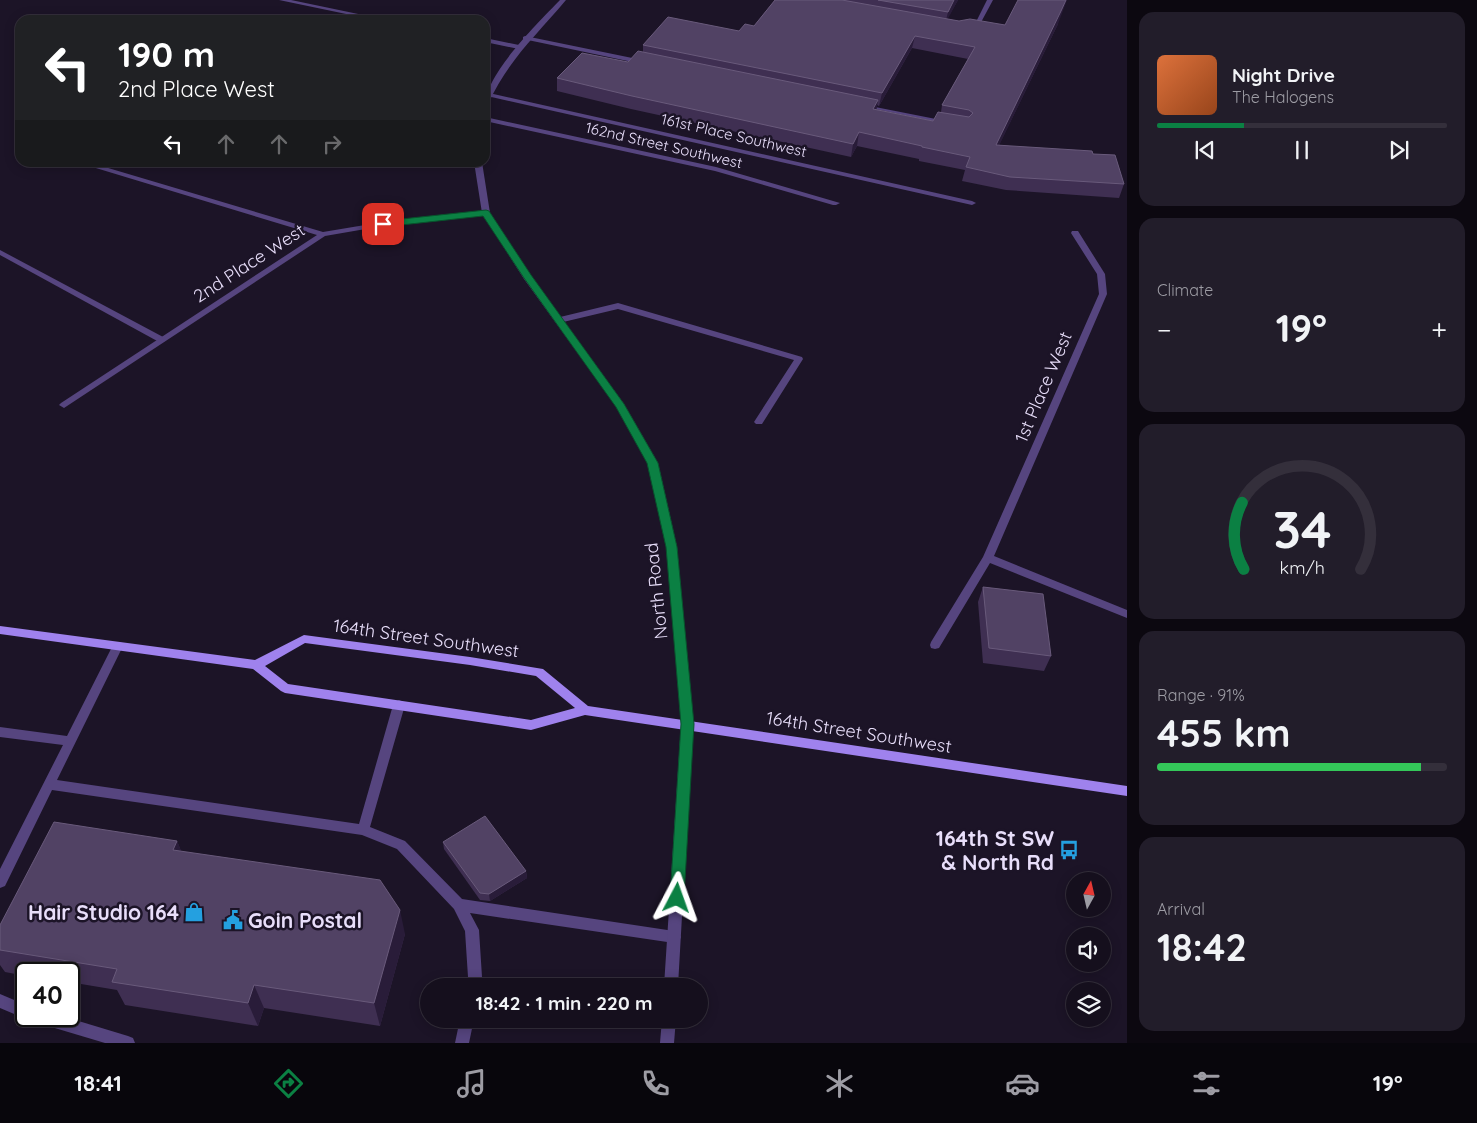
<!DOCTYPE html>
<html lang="en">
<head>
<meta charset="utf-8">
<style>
  :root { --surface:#150f1d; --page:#221d2a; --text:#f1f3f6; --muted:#9d9ca4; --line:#342f3b; --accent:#0b8043 }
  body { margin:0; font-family:Quicksand,sans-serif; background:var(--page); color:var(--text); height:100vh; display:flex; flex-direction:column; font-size:19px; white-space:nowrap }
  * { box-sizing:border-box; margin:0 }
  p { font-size:16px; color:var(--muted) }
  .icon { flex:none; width:28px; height:28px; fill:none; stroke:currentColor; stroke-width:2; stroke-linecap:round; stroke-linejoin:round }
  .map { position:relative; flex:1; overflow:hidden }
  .sheet { display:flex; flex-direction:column; gap:12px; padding:12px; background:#0c0810; width:350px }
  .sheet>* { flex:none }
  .top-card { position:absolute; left:15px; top:15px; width:475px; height:152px; border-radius:15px; box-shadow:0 2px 12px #0003,0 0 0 1px var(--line); background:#202124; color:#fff; overflow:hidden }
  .needle { width:32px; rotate:8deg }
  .fabs { position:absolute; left:1066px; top:872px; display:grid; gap:10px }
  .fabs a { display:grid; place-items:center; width:45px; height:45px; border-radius:50%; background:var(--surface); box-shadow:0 2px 12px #0003,0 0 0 1px var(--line); font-size:25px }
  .speed { position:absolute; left:15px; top:962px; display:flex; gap:10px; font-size:25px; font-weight:700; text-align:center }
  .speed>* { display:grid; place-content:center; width:65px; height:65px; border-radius:50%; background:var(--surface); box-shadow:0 2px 12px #0003,0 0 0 1px var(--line); line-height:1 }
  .speed .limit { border:2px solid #111; border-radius:8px; background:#fff; color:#111 }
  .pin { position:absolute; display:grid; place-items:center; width:42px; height:42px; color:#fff; margin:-21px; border-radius:10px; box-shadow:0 2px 8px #0006 }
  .me { position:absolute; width:55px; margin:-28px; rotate:4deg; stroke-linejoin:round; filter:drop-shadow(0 0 4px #0008) }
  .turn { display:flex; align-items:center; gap:18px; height:105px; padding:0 20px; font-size:22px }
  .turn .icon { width:65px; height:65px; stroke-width:2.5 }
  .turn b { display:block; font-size:35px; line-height:42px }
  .lanes { display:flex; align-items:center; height:48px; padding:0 20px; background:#0003; justify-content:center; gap:25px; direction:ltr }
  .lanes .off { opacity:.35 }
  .big { font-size:38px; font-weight:800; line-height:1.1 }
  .sheet .tile { flex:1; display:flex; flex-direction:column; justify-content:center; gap:8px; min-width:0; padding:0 18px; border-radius:15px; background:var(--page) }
  .sheet .dial { align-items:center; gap:0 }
  .dial svg { height:130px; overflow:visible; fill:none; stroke:var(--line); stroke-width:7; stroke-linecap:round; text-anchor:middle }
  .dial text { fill:var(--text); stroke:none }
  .song { display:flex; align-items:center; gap:15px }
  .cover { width:60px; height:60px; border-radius:8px; background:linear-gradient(135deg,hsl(20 70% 55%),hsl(20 70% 35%)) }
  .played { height:5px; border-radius:2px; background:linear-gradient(90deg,var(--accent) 30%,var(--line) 30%) }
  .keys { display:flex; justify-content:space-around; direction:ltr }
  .heat { display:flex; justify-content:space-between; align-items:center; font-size:28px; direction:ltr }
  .charge { height:8px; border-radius:4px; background:linear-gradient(90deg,#34c759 91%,var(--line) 0) }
  .trip { position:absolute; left:420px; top:978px; width:288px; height:50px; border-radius:25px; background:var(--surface); box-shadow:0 2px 12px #0003,0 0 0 1px var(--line); font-weight:800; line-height:50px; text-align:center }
  .tab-bar { display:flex; height:80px; justify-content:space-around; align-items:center; background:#08060c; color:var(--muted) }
  .tab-bar .icon { width:35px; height:35px }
  .tab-bar .on { color:var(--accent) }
  .tab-bar b { font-size:22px; color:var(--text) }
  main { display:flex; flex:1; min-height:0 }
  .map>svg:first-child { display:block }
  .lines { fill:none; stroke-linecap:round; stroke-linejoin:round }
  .service { fill:#56457f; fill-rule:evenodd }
  .minor { fill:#56457f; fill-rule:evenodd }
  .tertiary { fill:#56457f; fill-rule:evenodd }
  .secondary { fill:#9f82ed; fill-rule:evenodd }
  .wall { fill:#3f2f52; fill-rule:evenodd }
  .shaded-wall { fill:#291c39 }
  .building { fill:#514264; stroke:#695a7b }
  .route { fill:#0b8043; stroke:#07532c }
  .labels { text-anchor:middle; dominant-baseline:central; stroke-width:5; stroke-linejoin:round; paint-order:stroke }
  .far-street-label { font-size:15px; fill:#e8defa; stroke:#1c1427 }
  .street-label { font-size:18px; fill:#e8defa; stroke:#1c1427 }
  .near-poi-label { font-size:21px; font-weight:bold; fill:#e8defa; stroke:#1c1427; text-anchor:end }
</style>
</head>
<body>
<main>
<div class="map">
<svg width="1127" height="1043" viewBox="0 0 1127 1043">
  <rect width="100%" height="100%" fill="#1c1427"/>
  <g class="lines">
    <!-- service -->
    <g class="service">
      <path d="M525 36 642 60 645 62 642 64 523 39V37Z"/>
      <path d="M865 105 946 121 949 123 946 125 863 108V106Z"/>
      <path d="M0 250 165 338 166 340 162 343 159 342 0 255Z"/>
      <path d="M118 642 122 643 123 646 57 780 359 824 393 705 395 702 399 700 403 702 405 705 370 827 405 841 462 899 674 931 679 933 681 937 679 941 674 943 470 913 479 930 482 977 480 986H466L468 977 465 931 454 909 397 849 362 835 52 790 5 886 0 888V869L63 745 0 737V727L67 736 114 643Z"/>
      <path d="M0 994 26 1005V1016L31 1017 26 1019 0 1008Z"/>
      <path d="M31 1016H62L128 1036 133 1038 135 1043H105L38 1023 33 1021Z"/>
      <path d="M460 1019H474L469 1043H455Z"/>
    </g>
    <!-- minor -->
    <g class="minor">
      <path d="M279 0H291L387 20H375Z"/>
      <path d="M987 0H993L979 26 967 28V26L975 24Z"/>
      <path d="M485 38 519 45 522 47 519 49 485 42Z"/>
      <path d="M489 93 972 201 976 203 972 205 487 96 486 95Z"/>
      <path d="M485 117 716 167 840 203 836 205H833L715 171 485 121Z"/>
      <path d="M76 162H88L323 232 383 222 486 211 490 213 486 215 383 226 325 236 64 408 59 405 61 403 317 235Z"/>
      <path d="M1072 231H1078L1105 274 1107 294 994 556 1127 610V618L990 563 939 648 935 649 931 648 930 645 931 642 983 557 1099 294 1097 274 1071 233Z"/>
      <path d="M618 303 802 357 803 359 762 424H756L754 422 794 360 618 309 559 323 555 320 556 318Z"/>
    </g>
    <!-- tertiary -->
    <g class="tertiary">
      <path d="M560 0H566C535 37 509 59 488 104L485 106C485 74 538 23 560 0Z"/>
      <path d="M474 162H482L490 213 531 276 624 404 658 463 677 547 693 724 678 986H664L681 724 667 547 648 463 617 407 524 279 482 213Z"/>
      <path d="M662 1019H676L674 1043H660Z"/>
    </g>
    <!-- secondary -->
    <path class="secondary" d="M0 626 255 660 304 635 470 657 543 669 588 706 1127 786V796L585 715 531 730 285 693 281 691 253 669 0 634ZM305 643 470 665 536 676 575 708 531 720 288 684 265 666Z"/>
  </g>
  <!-- wall -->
  <g class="wall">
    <path d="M775 0H958L947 19 959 21 1005 25 1058 24 999 145 1093 154 1124 184 1119 198 1006 190 962 181 965 170 919 161V159L857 146 851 157 631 109 557 91V78L628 62 643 52V45L739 31 754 26ZM912 48 968 59 942 105 941 112 933 121 876 109 877 105 879 106Z"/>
    <path d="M983 587 1051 656 1044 671 983 663 978 602Z"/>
    <path d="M177 841 181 851 405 934 380 1026 264 1008 258 1026 125 1005 117 990 69 982V974H26V976L5 972 0 965V950Z"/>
    <path d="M443 842 526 871 527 878 490 901 480 900 444 849Z"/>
  </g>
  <!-- shaded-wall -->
  <g class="shaded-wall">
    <path d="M954 0H958L945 24 948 12Z"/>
    <path d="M1066 0H1067L1058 24 993 158 996 145Z"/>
    <path d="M915 36 912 48 879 106 882 93Z"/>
    <path d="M878 100 876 113 873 109Z"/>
    <path d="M859 132 857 146 851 157 853 144Z"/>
    <path d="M177 841 188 867 173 850Z"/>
    <path d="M526 871 527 878 490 901 489 894Z"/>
    <path d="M400 910 405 934 380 1026 374 1003Z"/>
    <path d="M254 985 264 1008 258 1026 248 1003Z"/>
  </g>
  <!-- building -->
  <g class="building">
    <path d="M775 0H842L959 21 970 19 1005 25 1018 0H1066L1061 11 996 145 1092 151 1093 154 1115 155 1124 184 1010 177 966 167 970 157 922 147V146L859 132 853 144 632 96 557 78 582 53 628 62 638 51 878 100 873 109 933 121 938 112 969 117 973 113 969 110 942 105 975 47 915 36 882 93 643 45 668 17 739 31 745 24 754 26Z"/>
    <path d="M878 0H954L948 12Z"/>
    <path d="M983 587 1043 594 1051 656 989 648Z"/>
    <path d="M485 816 526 871 489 894 480 893 443 842Z"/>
    <path d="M54 822 177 841 173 850 380 880 400 910 374 1003 254 985 248 1003 112 982 117 969 0 950V925Z"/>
  </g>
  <!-- route -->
  <path class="route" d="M486 210 489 211 531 275 624 404 658 463 677 547 694 724 684 898 682 903 677 905 672 903 670 898 681 724 666 547 647 463 616 407 524 278 483 216 383 227 378 224 383 221Z"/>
  <!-- icons -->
  <defs>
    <symbol id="bus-bare" viewBox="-9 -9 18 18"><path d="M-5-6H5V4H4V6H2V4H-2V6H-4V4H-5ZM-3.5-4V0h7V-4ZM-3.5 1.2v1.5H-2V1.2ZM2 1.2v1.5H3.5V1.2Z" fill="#24a0e0" stroke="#1c1427" stroke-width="2.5" paint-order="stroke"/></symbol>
    <symbol id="shop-bare" viewBox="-9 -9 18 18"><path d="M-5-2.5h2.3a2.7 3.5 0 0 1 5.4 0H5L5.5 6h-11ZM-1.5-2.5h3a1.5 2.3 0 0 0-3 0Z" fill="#24a0e0" stroke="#1c1427" stroke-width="2.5" paint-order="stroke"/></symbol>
    <symbol id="civic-bare" viewBox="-9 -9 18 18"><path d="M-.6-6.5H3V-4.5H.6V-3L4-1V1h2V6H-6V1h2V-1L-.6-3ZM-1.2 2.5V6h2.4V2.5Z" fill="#24a0e0" stroke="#1c1427" stroke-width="2.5" paint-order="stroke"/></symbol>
  </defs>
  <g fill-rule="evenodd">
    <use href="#bus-bare" x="1055" y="836" width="28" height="28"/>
    <use href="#shop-bare" x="180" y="898" width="28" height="28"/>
    <use href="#civic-bare" x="219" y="906" width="28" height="28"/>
  </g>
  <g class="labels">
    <!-- far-street labels -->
    <g class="far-street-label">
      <text transform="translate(734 135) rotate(13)">161st Place Southwest</text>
      <text transform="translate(664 145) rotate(13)">162nd Street Southwest</text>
    </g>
    <!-- street labels -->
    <g class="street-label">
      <text transform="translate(249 263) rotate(-33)">2nd Place West</text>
      <text transform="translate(1043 387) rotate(-67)">1st Place West</text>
      <text transform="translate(656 591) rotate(-96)">North Road</text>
      <text transform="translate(426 638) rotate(8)">164th Street Southwest</text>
      <text transform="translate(859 732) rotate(9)">164th Street Southwest</text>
    </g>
    <!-- near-poi labels -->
    <g class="near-poi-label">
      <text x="1054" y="838">164th St SW<tspan x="1054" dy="24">&amp; North Rd</tspan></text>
      <text x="179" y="912">Hair Studio 164</text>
      <text x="248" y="920" text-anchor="start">Goin Postal</text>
    </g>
  </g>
</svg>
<div class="fabs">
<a><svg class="needle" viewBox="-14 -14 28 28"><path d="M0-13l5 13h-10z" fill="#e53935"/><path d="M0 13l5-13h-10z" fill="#9d9ca4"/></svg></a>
<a><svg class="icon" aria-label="sound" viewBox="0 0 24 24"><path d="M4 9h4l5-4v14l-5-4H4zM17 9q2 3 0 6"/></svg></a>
<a><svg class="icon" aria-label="layers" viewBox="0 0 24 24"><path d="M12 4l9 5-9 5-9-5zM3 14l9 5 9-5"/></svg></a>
</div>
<div class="speed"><div class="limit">40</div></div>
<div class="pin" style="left:383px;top:224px;background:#d93025"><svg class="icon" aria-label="arrive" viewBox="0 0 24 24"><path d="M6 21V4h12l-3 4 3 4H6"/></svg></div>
<svg class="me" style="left:677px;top:898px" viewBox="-20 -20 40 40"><path d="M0-17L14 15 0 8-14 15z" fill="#0b8043" stroke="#fff" stroke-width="4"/></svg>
<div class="trip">18:42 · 1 min · 220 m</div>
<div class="top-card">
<div class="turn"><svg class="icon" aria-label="left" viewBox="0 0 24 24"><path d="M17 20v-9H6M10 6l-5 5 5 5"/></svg><div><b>190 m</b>2nd Place West</div></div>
<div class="lanes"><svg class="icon" aria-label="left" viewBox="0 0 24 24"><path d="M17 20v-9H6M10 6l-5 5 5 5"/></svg><svg class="icon off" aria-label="ahead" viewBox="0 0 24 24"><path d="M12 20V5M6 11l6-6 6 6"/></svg><svg class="icon off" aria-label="ahead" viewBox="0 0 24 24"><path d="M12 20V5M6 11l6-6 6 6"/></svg><svg class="icon off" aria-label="right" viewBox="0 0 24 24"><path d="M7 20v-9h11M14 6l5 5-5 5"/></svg></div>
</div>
</div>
<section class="sheet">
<div class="tile">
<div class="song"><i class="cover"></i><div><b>Night Drive</b><p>The Halogens</p></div></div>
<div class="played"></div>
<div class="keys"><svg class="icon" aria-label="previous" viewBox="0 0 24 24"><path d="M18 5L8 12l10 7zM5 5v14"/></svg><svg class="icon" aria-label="pause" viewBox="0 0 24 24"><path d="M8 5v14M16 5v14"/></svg><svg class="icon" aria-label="next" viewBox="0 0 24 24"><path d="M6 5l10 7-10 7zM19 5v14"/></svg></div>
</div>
<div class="tile"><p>Climate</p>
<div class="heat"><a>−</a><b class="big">19°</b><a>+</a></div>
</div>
<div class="tile dial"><svg viewBox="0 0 100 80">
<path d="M14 69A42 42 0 1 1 86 69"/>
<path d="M14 69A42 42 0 0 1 13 28" stroke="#0b8043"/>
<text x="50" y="56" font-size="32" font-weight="700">34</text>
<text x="50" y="72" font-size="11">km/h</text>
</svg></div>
<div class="tile"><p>Range · 91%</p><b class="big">455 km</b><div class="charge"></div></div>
<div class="tile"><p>Arrival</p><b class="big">18:42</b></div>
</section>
</main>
<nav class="tab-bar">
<b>18:41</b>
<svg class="icon on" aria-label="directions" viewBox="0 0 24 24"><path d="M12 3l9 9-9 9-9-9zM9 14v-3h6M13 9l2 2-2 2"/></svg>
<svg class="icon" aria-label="music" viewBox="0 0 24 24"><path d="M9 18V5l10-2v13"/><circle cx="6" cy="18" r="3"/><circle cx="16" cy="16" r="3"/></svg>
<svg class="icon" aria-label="phone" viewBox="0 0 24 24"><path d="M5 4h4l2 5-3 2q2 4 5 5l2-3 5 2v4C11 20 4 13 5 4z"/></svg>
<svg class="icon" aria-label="climate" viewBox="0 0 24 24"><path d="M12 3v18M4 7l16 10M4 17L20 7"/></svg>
<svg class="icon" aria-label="car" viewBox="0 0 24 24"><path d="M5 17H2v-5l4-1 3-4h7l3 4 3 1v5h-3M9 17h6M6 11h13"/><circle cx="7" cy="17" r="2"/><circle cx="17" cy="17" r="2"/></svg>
<svg class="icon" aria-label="filters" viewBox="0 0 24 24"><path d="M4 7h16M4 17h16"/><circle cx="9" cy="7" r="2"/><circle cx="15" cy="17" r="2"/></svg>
<b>19°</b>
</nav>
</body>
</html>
